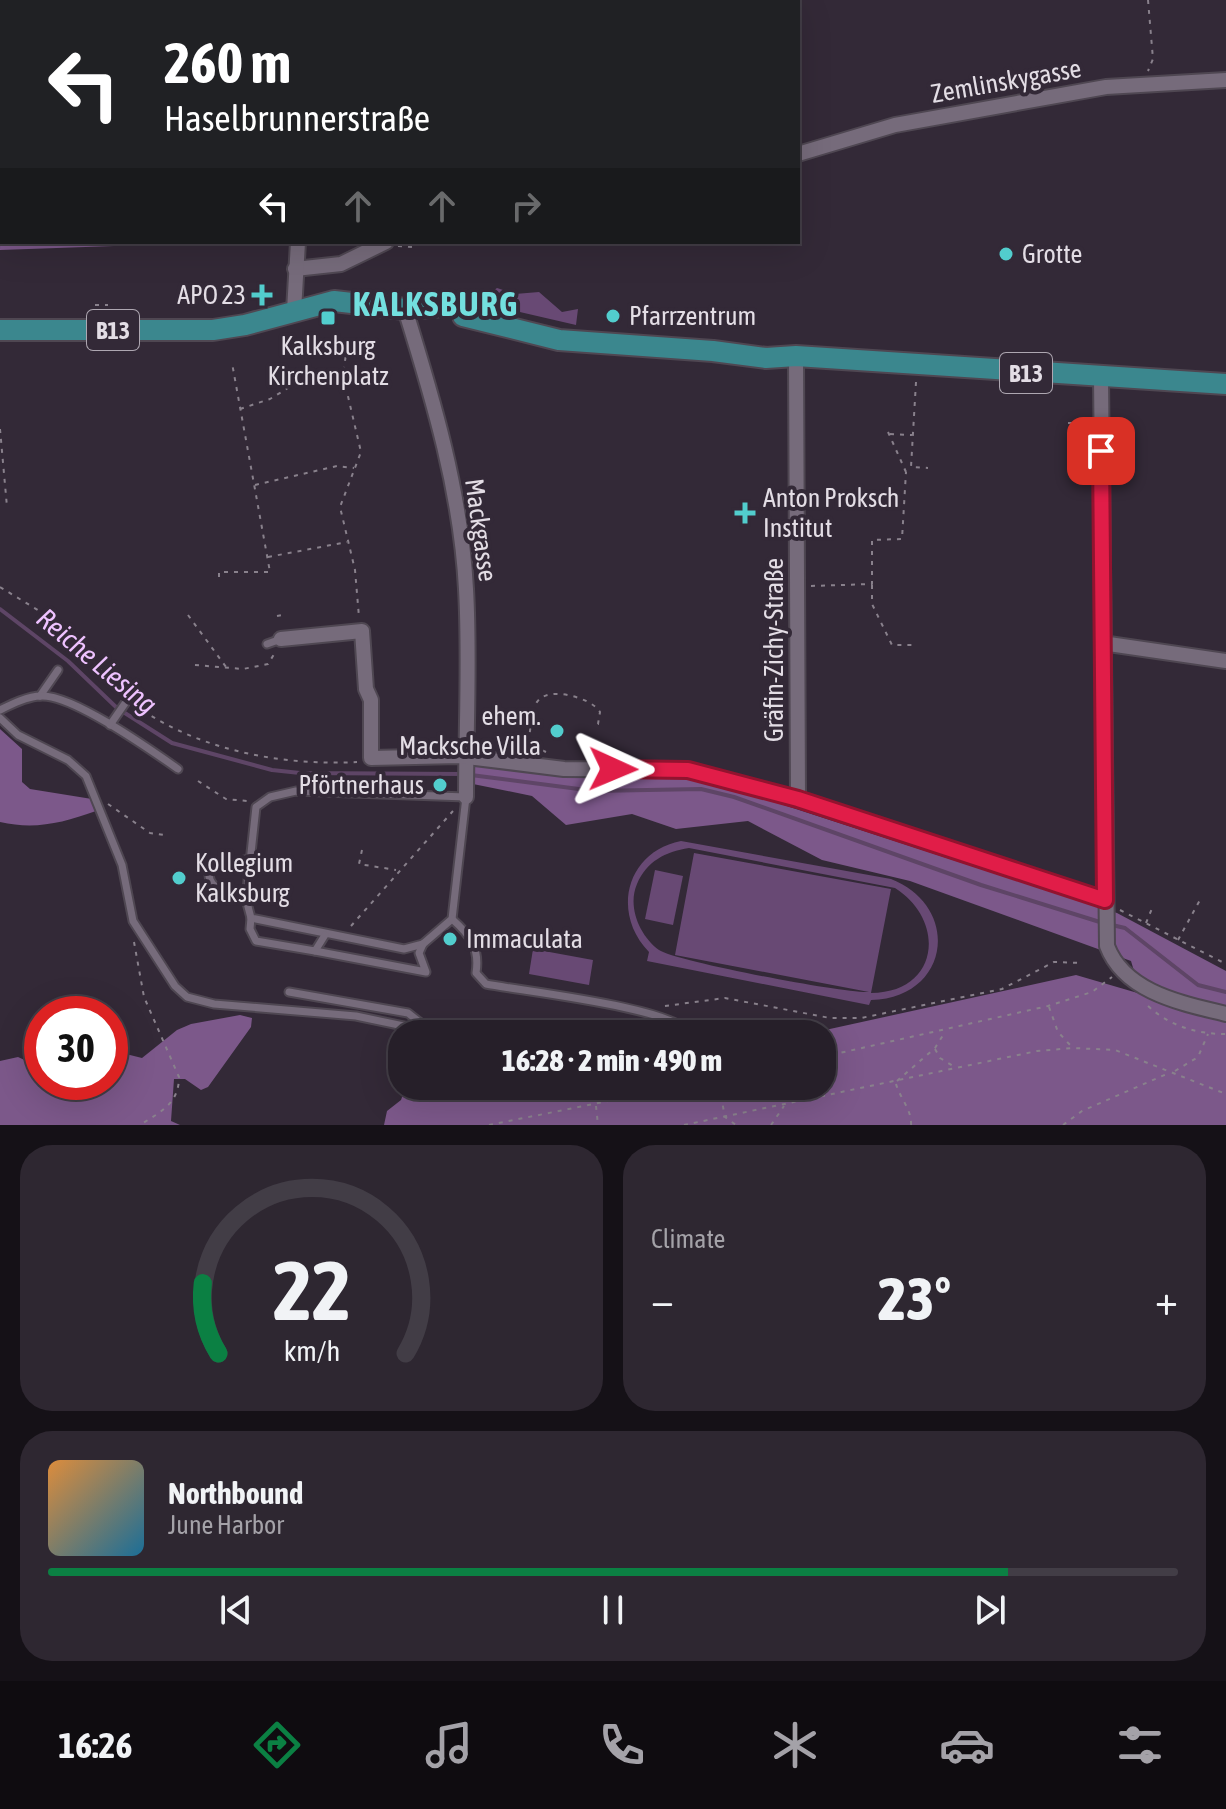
<!DOCTYPE html>
<html lang="en">
<head>
<meta charset="utf-8">
<style>
  :root { --surface:#261f29; --page:#2e2731; --text:#f1f3f6; --muted:#a4a2a8; --line:#423d46; --accent:#0b8043 }
  body { margin:0; font-family:"Asap Condensed",sans-serif; background:var(--page); color:var(--text); height:100vh; display:flex; flex-direction:column; font-size:30px; white-space:nowrap }
  * { box-sizing:border-box; margin:0 }
  p { font-size:26px; color:var(--muted) }
  .icon { flex:none; width:44px; height:44px; fill:none; stroke:currentColor; stroke-width:2; stroke-linecap:round; stroke-linejoin:round }
  .map { position:relative; height:1125px; overflow:hidden }
  .panel { display:flex; flex-direction:column; gap:20px; padding:20px; background:#151117; flex:1 }
  .panel>* { flex:none }
  .hud { position:absolute; left:0px; top:0px; width:800px; height:244px; box-shadow:0 8px 32px #0002,0 0 0 2px var(--line); background:#202124; color:#fff; overflow:hidden }
  .speed { position:absolute; left:24px; top:996px; display:flex; gap:16px; font-size:40px; font-weight:700; text-align:center }
  .speed>* { display:grid; place-content:center; width:104px; height:104px; border-radius:50%; background:var(--surface); box-shadow:0 8px 32px #0002,0 0 0 2px var(--line); line-height:1 }
  .speed .limit { border:12px solid #d22; background:#fff; color:#111 }
  .pin { position:absolute; display:grid; place-items:center; width:68px; height:68px; color:#fff; margin:-34px; border-radius:16px; box-shadow:0 4px 12px #0006 }
  .me { position:absolute; width:88px; margin:-44px; rotate:91deg; stroke-linejoin:round; filter:drop-shadow(0 0 6px #0008) }
  .turn { display:flex; align-items:center; gap:28px; height:168px; padding:0 32px; font-size:36px }
  .turn .icon { width:104px; height:104px; stroke-width:2.5 }
  .turn b { display:block; font-size:56px; line-height:68px }
  .lanes { display:flex; align-items:center; height:76px; padding:0 32px; background:#0003; justify-content:center; gap:40px; direction:ltr }
  .lanes .off { opacity:.35 }
  .big { font-size:60px; font-weight:800; line-height:1.1 }
  .panel .card { flex:1; display:flex; flex-direction:column; justify-content:center; gap:12px; min-width:0; padding:0 28px; border-radius:32px; background:var(--page) }
  .panel .dial { align-items:center; gap:0 }
  .dial svg { height:208px; overflow:visible; fill:none; stroke:var(--line); stroke-width:7; stroke-linecap:round; text-anchor:middle }
  .dial text { fill:var(--text); stroke:none }
  .song { display:flex; align-items:center; gap:24px }
  .cover { width:96px; height:96px; border-radius:12px; background:linear-gradient(135deg,hsl(30 70% 55%),hsl(200 70% 35%)) }
  .played { height:8px; border-radius:4px; background:linear-gradient(90deg,var(--accent) 85%,var(--line) 85%) }
  .keys { display:flex; justify-content:space-around; direction:ltr }
  .heat { display:flex; justify-content:space-between; align-items:center; font-size:44px; direction:ltr }
  .panel .tiles { flex:1; display:grid; gap:20px; grid-template-columns:1fr 1fr }
  .card:last-child { grid-column:span 2 }
  .trip { position:absolute; left:388px; top:1020px; width:448px; height:80px; border-radius:32px; background:var(--surface); box-shadow:0 8px 32px #0002,0 0 0 2px var(--line); font-weight:800; line-height:80px; text-align:center }
  .tab-bar { display:flex; height:128px; justify-content:space-around; align-items:center; background:#0f0c10; color:var(--muted) }
  .tab-bar .icon { width:56px; height:56px }
  .tab-bar .current { color:var(--accent) }
  .tab-bar b { font-size:36px; color:var(--text) }
  .map>svg:first-child { display:block }
  .green { fill:#684974; fill-rule:evenodd }
  .forest { fill:#7c588a }
  .lines { fill:none; stroke-linecap:round; stroke-linejoin:round }
  .stream { stroke:#5e4566; stroke-width:4 }
  .service-casing { stroke:#4f4752; stroke-width:11 }
  .minor-casing { stroke:#4f4752; stroke-width:18 }
  .primary-casing { stroke:#4f4752; stroke-width:24 }
  .path { stroke:#89818c; stroke-width:2; stroke-dasharray:4 6; stroke-linecap:butt }
  .service { stroke:#766b7b; stroke-width:7 }
  .minor { stroke:#766b7b; stroke-width:14 }
  .primary { stroke:#3b878e; stroke-width:20 }
  .route-casing { stroke:#92132f; stroke-width:20 }
  .route { stroke:#e11d48; stroke-width:14 }
  .poi-dot { fill:#52cdcd; stroke:#332937; stroke-width:3 }
  .labels { text-anchor:middle; dominant-baseline:central; stroke-width:8; stroke-linejoin:round; paint-order:stroke }
  .shield { fill:#332937; stroke:#aea7b1; stroke-width:2 }
  .shield-label { font-size:24px; font-weight:bold; fill:#e3dde5 }
  .street-label { font-size:26px; fill:#e3dde5; stroke:#332937 }
  .poi-label { font-size:26px; fill:#e3dde5; stroke:#332937; text-anchor:start }
  .water-label { font-size:28px; font-style:italic; fill:#eec2ff; stroke:#332937 }
  .district-label { font-size:34px; font-weight:bold; letter-spacing:2px; fill:#73dfdf; stroke:#332937 }
</style>
</head>
<body>
<div class="map">
<svg width="1226" height="1125" viewBox="0 0 1226 1125">
  <rect width="100%" height="100%" fill="#332937"/>
  <!-- green -->
  <g class="green">
    <path d="M497 288 515 294 539 292 562 312 578 309 576 325 463 299V292L490 293Z"/>
    <path d="M681 841 891 879C962 907 950 998 871 1000L869 1005 647 961 649 952C611 913 626 852 681 841ZM689 848 895 888C947 921 939 993 871 993L891 889 694 853 675 955 869 992C846 994 674 961 659 950 640 936 627 907 637 884 647 861 665 852 689 848Z"/>
    <path d="M655 870 683 876 673 925 645 919Z"/>
    <path d="M533 949 593 960 589 985 529 974Z"/>
  </g>
  <!-- forest -->
  <g class="forest">
    <path d="M261 0H795L262 2Z"/>
    <path d="M2 58V242L171 244 0 250Z"/>
    <path d="M0 729 22 749V782L30 789 92 799 96 811C62 823 35 830 0 822Z"/>
    <path d="M475 766 564 775 700 778 1117 913 1226 971V1125H384L387 1111 401 1100 406 1086H822V1034H807L1076 975 1141 994 1131 961 910 881 822 860 748 821 676 829 632 814 566 825 532 796 473 784Z"/>
    <path d="M240 1015 252 1018 251 1027 208 1087 201 1090 185 1079H174L171 1121 180 1125H0V1061L18 1057 42 1068V1082H110V1050L142 1058 177 1030 191 1024Z"/>
  </g>
  <g class="lines">
    <!-- stream -->
    <g class="stream">
      <path d="M0 609 68 661 117 708 172 743 272 770 300 773 463 774"/>
      <path d="M471 775 594 791 701 789 734 797 981 885 1103 923"/>
      <path d="M1112 925 1125 928 1198 985 1226 992"/>
    </g>
    <defs>
      <g id="service">
        <path d="M267 644 281 639"/>
        <path d="M40 696 58 670"/>
        <path d="M0 710C12 704 28 696 41 696 72 694 151 750 178 769"/>
        <path d="M0 718 18 735 68 760 86 776 122 865 133 921 175 986 187 997 214 1004 356 1016 442 1034"/>
        <path d="M110 725 128 699"/>
        <path d="M296 791 466 797 452 919 423 944 404 949 251 918 246 899 256 807 270 797Z"/>
        <path d="M246 899C230 892 207 891 209 871L214 866 250 859"/>
        <path d="M251 918 250 929 256 941 315 951 325 935"/>
        <path d="M452 919C470 935 480 948 476 973L486 984C521 991 678 1008 690 1034"/>
        <path d="M315 951 426 972 419 953 423 944"/>
        <path d="M289 992 408 1013 427 1028"/>
      </g>
      <g id="minor">
        <path d="M140 0 141 2"/>
        <path d="M798 154 895 125 1106 87 1226 80"/>
        <path d="M295 269 341 264 386 242"/>
        <path d="M405 309C433 399 461 493 466 589 470 658 466 728 466 797"/>
        <path d="M294 311 298 242"/>
        <path d="M796 356 798 799"/>
        <path d="M1101 378 1107 946C1125 993 1182 1003 1226 1014"/>
        <path d="M281 639 362 631 366 689 371 700V758L459 756 564 769 688 770 798 799 1105 900"/>
        <path d="M1102 643 1226 661"/>
      </g>
      <g id="primary">
        <path d="M463 316 559 340 713 351 766 358 796 356 1226 384"/>
        <path d="M0 330H213L245 325 334 301 405 309 456 305"/>
      </g>
    </defs>
    <!-- service casing -->
    <use href="#service" class="service-casing"/>
    <!-- minor casing -->
    <use href="#minor" class="minor-casing"/>
    <!-- primary casing -->
    <use href="#primary" class="primary-casing"/>
    <!-- path -->
    <g class="path">
      <path d="M422 0 437 2"/>
      <path d="M1148 0 1153 59 1148 71"/>
      <path d="M401 2 417 0"/>
      <path d="M456 2H472"/>
      <path d="M479 2 482 0"/>
      <path d="M590 2 595 0"/>
      <path d="M398 246 412 247"/>
      <path d="M94 314V305H108"/>
      <path d="M347 347 343 375 361 452 340 507 355 570 359 617"/>
      <path d="M916 382 911 467 928 468"/>
      <path d="M240 409 270 399 288 388 342 375"/>
      <path d="M1068 423H1087"/>
      <path d="M0 429 7 507"/>
      <path d="M888 432 906 472 910 468"/>
      <path d="M890 434 912 435"/>
      <path d="M255 485 337 466 354 468"/>
      <path d="M268 557 347 542"/>
      <path d="M219 577V572H270L232 363"/>
      <path d="M872 585V604L892 645H914"/>
      <path d="M811 586 872 584V540L902 539 906 472"/>
      <path d="M0 587 41 612 80 643 120 694"/>
      <path d="M188 615 226 667"/>
      <path d="M277 616 282 615"/>
      <path d="M195 665 243 669 268 664 276 651"/>
      <path d="M135 705C197 750 281 766 357 762"/>
      <path d="M546 752 531 745 529 740C530 731 532 708 537 702 548 685 592 698 600 712L598 724 593 726"/>
      <path d="M198 781 226 799 247 801"/>
      <path d="M108 804 150 833 164 835"/>
      <path d="M362 850 359 864 396 870"/>
      <path d="M1120 910 1226 964"/>
      <path d="M1146 923 1153 906"/>
      <path d="M351 926 453 811"/>
      <path d="M1178 940 1201 898"/>
      <path d="M134 942 144 997 179 1077C179 1104 160 1112 140 1125"/>
      <path d="M665 1006 725 998 830 1018H861L1002 989 1054 962 1081 963"/>
      <path d="M1148 1006C1170 1026 1196 1034 1226 1034"/>
      <path d="M1049 1007 1058 1032 1071 1046"/>
      <path d="M935 1049 940 1058 953 1066"/>
      <path d="M822 1057 1048 1006 1092 992 1112 977"/>
      <path d="M1175 1071 1198 1057 1208 1034"/>
      <path d="M897 1081 935 1048 945 1032"/>
      <path d="M896 1084C900 1098 912 1110 911 1125"/>
      <path d="M719 1086 725 1117 736 1125"/>
      <path d="M427 1096 428 1086"/>
      <path d="M596 1106 598 1125"/>
      <path d="M489 1125 683 1086"/>
      <path d="M684 1125 1037 1051 1073 1048 1115 1050 1226 1094"/>
      <path d="M771 1125 784 1106"/>
      <path d="M1063 1125 1082 1111 1169 1073"/>
    </g>
    <!-- service -->
    <use href="#service" class="service"/>
    <!-- minor -->
    <use href="#minor" class="minor"/>
    <!-- primary -->
    <use href="#primary" class="primary"/>
  </g>
  <g class="lines">
    <defs>
      <path id="route" d="M613 769 688 770 798 799 1105 900 1101 451"/>
    </defs>
    <!-- route casing -->
    <use href="#route" class="route-casing"/>
    <!-- route -->
    <use href="#route" class="route"/>
  </g>
  <!-- markers -->
  <g class="poi-dot">
    <circle cx="1006" cy="254" r="8"/>
    <path d="M258 283h8v8h8v8h-8v8h-8v-8h-8v-8h8z"/>
    <circle cx="613" cy="316" r="8"/>
    <rect x="320" y="310" width="16" height="16" rx="4"/>
    <path d="M741 501h8v8h8v8h-8v8h-8v-8h-8v-8h8z"/>
    <circle cx="557" cy="731" r="8"/>
    <circle cx="440" cy="785" r="8"/>
    <circle cx="179" cy="878" r="8"/>
    <circle cx="450" cy="939" r="8"/>
  </g>
  <g class="labels">
    <!-- shield labels -->
    <g class="shield">
      <rect x="87" y="310" width="52" height="40" rx="6"/>
      <rect x="1000" y="353" width="52" height="40" rx="6"/>
    </g>
    <g class="shield-label">
      <text x="113" y="330">B13</text>
      <text x="1026" y="373">B13</text>
    </g>
    <!-- street labels -->
    <g class="street-label">
      <text transform="translate(1006 81) rotate(-10)">Zemlinskygasse</text>
      <text transform="translate(481 530) rotate(82)">Mackgasse</text>
      <text transform="translate(774 650) rotate(-90)">Gräfin-Zichy-Straße</text>
    </g>
    <!-- poi labels -->
    <g class="poi-label">
      <text x="1022" y="254">Grotte</text>
      <text x="246" y="295" text-anchor="end">APO 23</text>
      <text x="629" y="316">Pfarrzentrum</text>
      <text x="328" y="346" text-anchor="middle">Kalksburg<tspan x="328" dy="30">Kirchenplatz</tspan></text>
      <text x="763" y="498">Anton Proksch<tspan x="763" dy="30">Institut</tspan></text>
      <text x="541" y="716" text-anchor="end">ehem.<tspan x="541" dy="30">Macksche Villa</tspan></text>
      <text x="424" y="785" text-anchor="end">Pförtnerhaus</text>
      <text x="195" y="863">Kollegium<tspan x="195" dy="30">Kalksburg</tspan></text>
      <text x="466" y="939">Immaculata</text>
    </g>
    <!-- water labels -->
    <g class="water-label">
      <text transform="translate(97 661) rotate(40)">Reiche Liesing</text>
    </g>
    <!-- district labels -->
    <g class="district-label">
      <text x="436" y="303">KALKSBURG</text>
    </g>
  </g>
</svg>
<div class="speed"><div class="limit">30</div></div>
<div class="pin" style="left:1101px;top:451px;background:#d93025"><svg class="icon" aria-label="arrive" viewBox="0 0 24 24"><path d="M6 21V4h12l-3 4 3 4H6"/></svg></div>
<svg class="me" style="left:613px;top:769px" viewBox="-20 -20 40 40"><path d="M0-17L14 15 0 8-14 15z" fill="#e11d48" stroke="#fff" stroke-width="4"/></svg>
<div class="trip">16:28 · 2 min · 490 m</div>
<div class="hud">
<div class="turn"><svg class="icon" aria-label="left" viewBox="0 0 24 24"><path d="M17 20v-9H6M10 6l-5 5 5 5"/></svg><div><b>260 m</b>Haselbrunnerstraße</div></div>
<div class="lanes"><svg class="icon" aria-label="left" viewBox="0 0 24 24"><path d="M17 20v-9H6M10 6l-5 5 5 5"/></svg><svg class="icon off" aria-label="ahead" viewBox="0 0 24 24"><path d="M12 20V5M6 11l6-6 6 6"/></svg><svg class="icon off" aria-label="ahead" viewBox="0 0 24 24"><path d="M12 20V5M6 11l6-6 6 6"/></svg><svg class="icon off" aria-label="right" viewBox="0 0 24 24"><path d="M7 20v-9h11M14 6l5 5-5 5"/></svg></div>
</div>
</div>
<section class="panel">
<div class="tiles">
<div class="card dial"><svg viewBox="0 0 100 80">
<path d="M14 69A42 42 0 1 1 86 69"/>
<path d="M14 69A42 42 0 0 1 8 42" stroke="#0b8043"/>
<text x="50" y="56" font-size="32" font-weight="700">22</text>
<text x="50" y="72" font-size="11">km/h</text>
</svg></div>
<div class="card"><p>Climate</p>
<div class="heat"><a>−</a><b class="big">23°</b><a>+</a></div>
</div>
<div class="card">
<div class="song"><i class="cover"></i><div><b>Northbound</b><p>June Harbor</p></div></div>
<div class="played"></div>
<div class="keys"><svg class="icon" aria-label="previous" viewBox="0 0 24 24"><path d="M18 5L8 12l10 7zM5 5v14"/></svg><svg class="icon" aria-label="pause" viewBox="0 0 24 24"><path d="M8 5v14M16 5v14"/></svg><svg class="icon" aria-label="next" viewBox="0 0 24 24"><path d="M6 5l10 7-10 7zM19 5v14"/></svg></div>
</div>
</div>
</section>
<nav class="tab-bar">
<b>16:26</b>
<svg class="icon current" aria-label="directions" viewBox="0 0 24 24"><path d="M12 3l9 9-9 9-9-9zM9 14v-3h6M13 9l2 2-2 2"/></svg>
<svg class="icon" aria-label="music" viewBox="0 0 24 24"><path d="M9 18V5l10-2v13"/><circle cx="6" cy="18" r="3"/><circle cx="16" cy="16" r="3"/></svg>
<svg class="icon" aria-label="phone" viewBox="0 0 24 24"><path d="M5 4h4l2 5-3 2q2 4 5 5l2-3 5 2v4C11 20 4 13 5 4z"/></svg>
<svg class="icon" aria-label="climate" viewBox="0 0 24 24"><path d="M12 3v18M4 7l16 10M4 17L20 7"/></svg>
<svg class="icon" aria-label="car" viewBox="0 0 24 24"><path d="M5 17H2v-5l4-1 3-4h7l3 4 3 1v5h-3M9 17h6M6 11h13"/><circle cx="7" cy="17" r="2"/><circle cx="17" cy="17" r="2"/></svg>
<svg class="icon" aria-label="filters" viewBox="0 0 24 24"><path d="M4 7h16M4 17h16"/><circle cx="9" cy="7" r="2"/><circle cx="15" cy="17" r="2"/></svg>
</nav>
</body>
</html>
